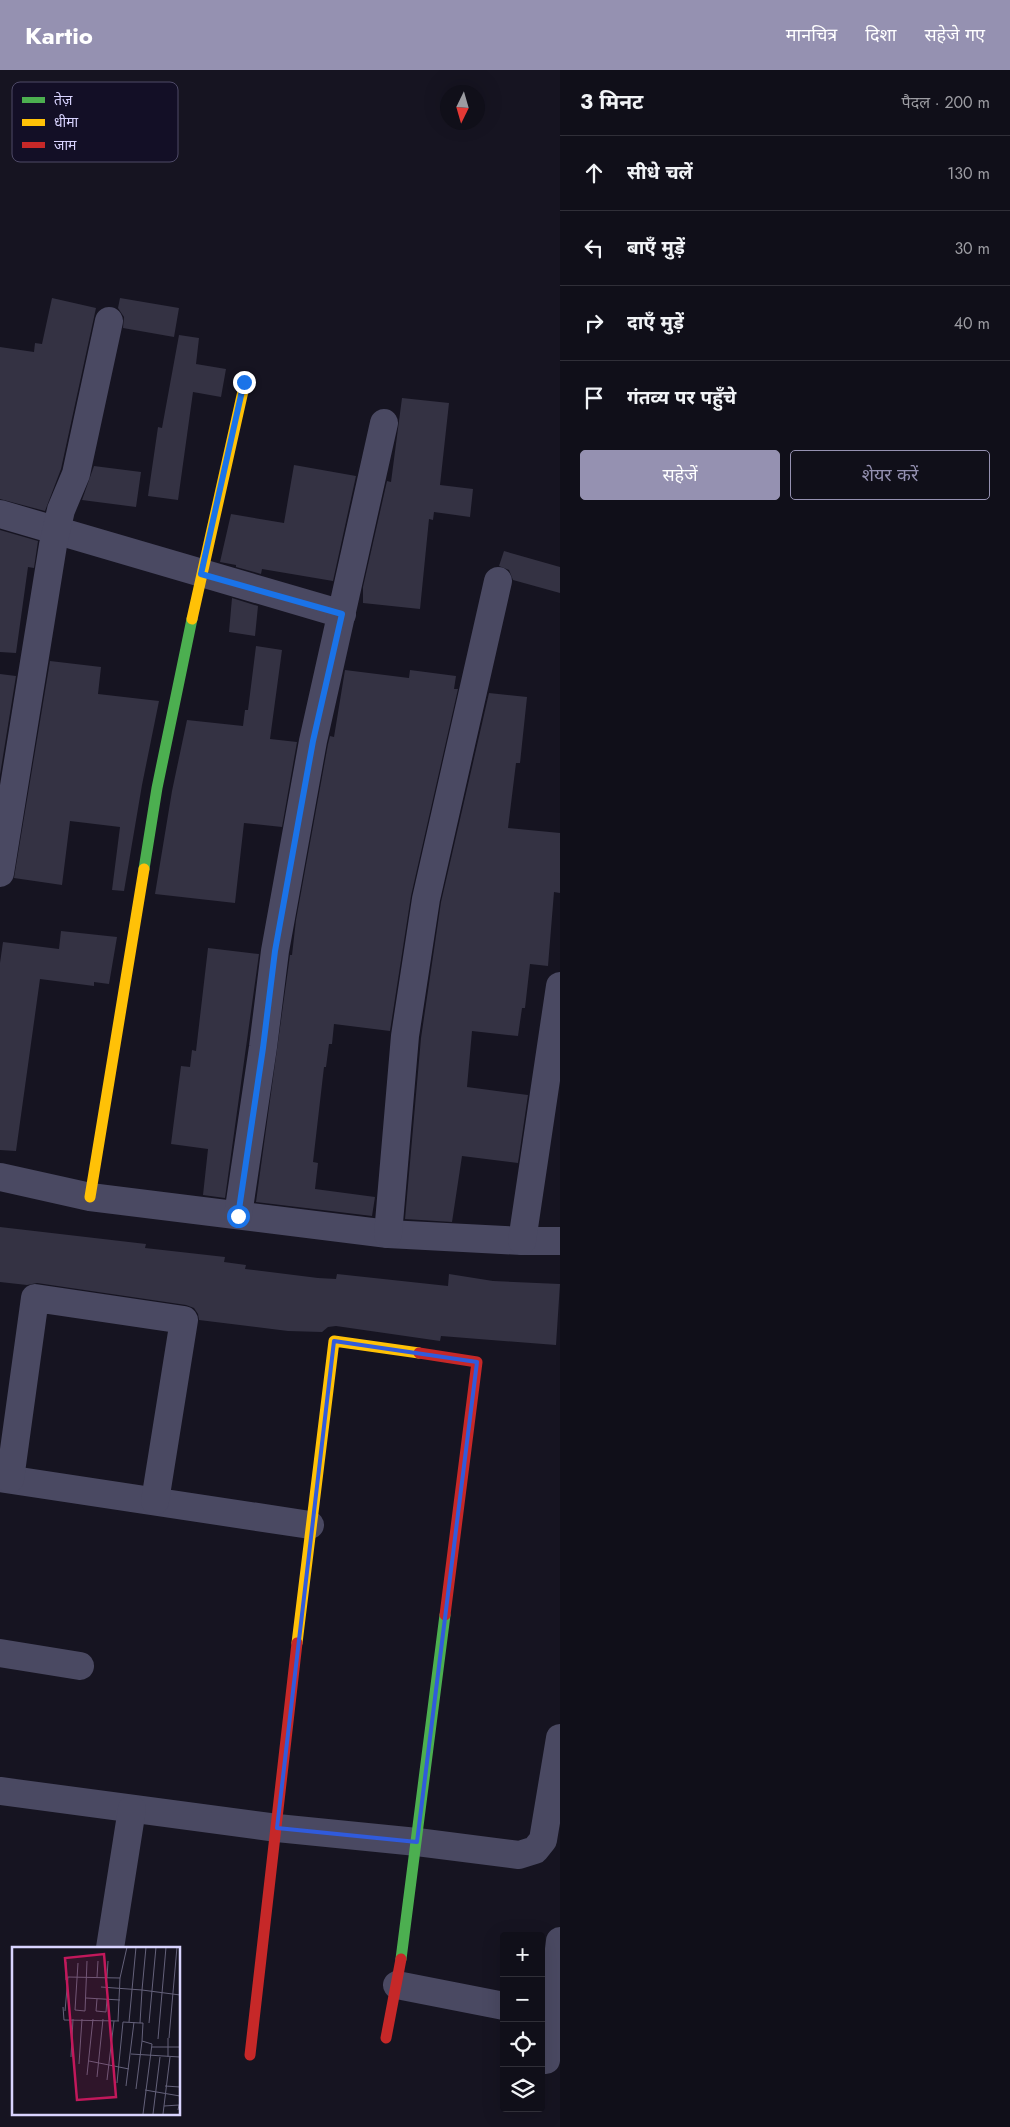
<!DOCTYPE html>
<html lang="hi">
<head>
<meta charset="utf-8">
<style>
	body { margin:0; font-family:Jost,"Noto Sans Devanagari",sans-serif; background:#1e1d26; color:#f1f3f6 }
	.controls { position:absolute; right:15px; bottom:15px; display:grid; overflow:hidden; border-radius:5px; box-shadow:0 5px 20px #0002 }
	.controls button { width:45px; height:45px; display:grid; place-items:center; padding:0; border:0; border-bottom:1px solid #302f38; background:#100f19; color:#f1f3f6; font:25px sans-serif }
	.compass { position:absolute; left:440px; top:15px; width:45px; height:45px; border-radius:50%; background:#100f19; box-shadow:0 5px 20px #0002; rotate:185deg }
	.stop { position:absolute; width:15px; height:15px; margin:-11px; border:4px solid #1a73e8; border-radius:50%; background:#fff }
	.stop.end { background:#1a73e8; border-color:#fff; box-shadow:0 1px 5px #0008 }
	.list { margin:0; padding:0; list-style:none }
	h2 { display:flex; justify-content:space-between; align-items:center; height:65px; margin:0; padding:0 20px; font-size:21px }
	h2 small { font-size:16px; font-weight:400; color:#9c9ca2 }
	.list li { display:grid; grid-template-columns:32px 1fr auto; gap:15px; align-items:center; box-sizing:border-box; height:75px; padding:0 20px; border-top:1px solid #302f38 }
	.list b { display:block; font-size:19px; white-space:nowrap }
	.list em { font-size:16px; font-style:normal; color:#9c9ca2 }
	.actions { display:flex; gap:10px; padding:15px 20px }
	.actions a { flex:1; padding:11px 0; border:1px solid #9591b1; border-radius:5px; text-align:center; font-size:18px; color:#9591b1 }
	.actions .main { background:#9591b1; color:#fff }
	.icon { flex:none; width:28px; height:28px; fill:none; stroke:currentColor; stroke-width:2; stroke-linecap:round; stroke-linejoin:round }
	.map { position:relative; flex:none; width:560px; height:2057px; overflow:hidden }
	header { display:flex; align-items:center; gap:30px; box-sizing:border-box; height:70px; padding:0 25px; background:#9591b1; color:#fff }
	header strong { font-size:24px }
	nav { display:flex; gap:28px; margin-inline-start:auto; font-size:18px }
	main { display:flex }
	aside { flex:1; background:#100f19 }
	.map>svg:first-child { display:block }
</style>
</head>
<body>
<header>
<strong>Kartio</strong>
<nav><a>मानचित्र</a><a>दिशा</a><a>सहेजे गए</a></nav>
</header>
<main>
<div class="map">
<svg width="560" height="2057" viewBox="0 0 560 2057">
	<rect width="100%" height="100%" fill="#161421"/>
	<g fill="#343243">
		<path d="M52 228 96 238 61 399 45 441 0 429V277L34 282 35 273 42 274Z"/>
		<path d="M120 228 179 238 174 267 123 258 124 247 118 238Z"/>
		<path d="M179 265 199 268 196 294 226 299 221 327 193 322 178 430 148 426 158 357 162 358Z"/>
		<path d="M402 328 449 333 440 415 473 419 470 447 434 442 433 450 429 449 420 539 363 533V517L387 411 391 412Z"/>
		<path d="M294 395 356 406 333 511 262 499 261 504 236 497V495L220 492 231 444 284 453Z"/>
		<path d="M94 396 141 402 136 437 82 430Z"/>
		<path d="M0 460 38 471 34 498 28 497 16 583 0 582Z"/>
		<path d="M504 481 560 497V523L513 510 509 500 499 496Z"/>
		<path d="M232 528 258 536 255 566 229 562Z"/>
		<path d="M256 576 282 580 270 669 297 672 282 757 244 753 235 833 155 824 172 721 187 650 243 656 245 640H248Z"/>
		<path d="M50 591 101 597 98 624 159 631 142 715 124 821 112 820 120 757 70 751 62 815 14 808Z"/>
		<path d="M345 600 409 608 410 600 456 606 454 619H458L411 826 390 961 334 954 332 974H329L326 997H324L313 1092 318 1093 315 1119 375 1127 372 1146 256 1132 290 885H292L296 850 328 674 330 666 334 667Z"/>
		<path d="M0 604 16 606 0 705Z"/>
		<path d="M489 623 527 627 520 693H516L508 758 560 763V823L554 822 548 896 530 894 525 938H522L518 966 472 961 467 1017 528 1025 518 1093 462 1086 452 1152 405 1149 421 968 441 832Z"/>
		<path d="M61 861 117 867 109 914 94 912V916L40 909 16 1081 0 1080V893L3 872 59 879Z"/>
		<path d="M208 878 259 884 225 1128 203 1125 208 1079 171 1074 181 996 190 997 192 980 196 981Z"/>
		<path d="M0 1157 146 1174 145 1178 225 1187 224 1192 246 1195 245 1199 318 1208 336 1209 337 1204 448 1216 449 1204 493 1211 560 1214 556 1275 441 1266 440 1271 336 1256 328 1257 322 1262 288 1261 199 1250 198 1244 194 1238 186 1235 37 1213 27 1215 0 1212Z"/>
	</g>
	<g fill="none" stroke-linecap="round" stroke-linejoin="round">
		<g stroke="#4a4962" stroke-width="28">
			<path d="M0 444 342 544"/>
			<path d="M0 803 53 475 61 440 76 404 109 251"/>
			<path d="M0 1107 90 1127 388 1164 522 1171H560"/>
			<path d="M238 1145 263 977 275 881 313 671 384 353"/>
			<path d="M388 1164 405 966 426 829 498 511"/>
			<path d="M522 1171 560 916"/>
			<path d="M0 1408 310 1455"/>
			<path d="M10 1409 35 1228 184 1250 155 1431"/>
			<path d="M0 1583 80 1596"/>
			<path d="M0 1721 277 1758 417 1772 519 1785 535 1780 543 1770 560 1668"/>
			<path d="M110 1878 132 1739"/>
			<path d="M397 1915 504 1936"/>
			<path d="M546 1990 560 1871"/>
		</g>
		<g stroke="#4caf50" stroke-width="11">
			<path d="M144 799 157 718 192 549"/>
			<path d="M401 1889 445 1545"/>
		</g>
		<g stroke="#ffc107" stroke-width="11">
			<path d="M192 549 245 312"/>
			<path d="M90 1127 144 799"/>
			<path d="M297 1573 334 1271 419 1283"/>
		</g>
		<g stroke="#c62828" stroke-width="11">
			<path d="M419 1283 477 1292 445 1545"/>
			<path d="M386 1968 401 1889"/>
			<path d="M250 1985 297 1573"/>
		</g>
	</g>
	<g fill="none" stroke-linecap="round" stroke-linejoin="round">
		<path stroke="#1a73e8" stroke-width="6" d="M238 1146 263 978 275 881 313 671 342 544 201 504 244 312"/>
	</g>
	<path fill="none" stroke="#305bdc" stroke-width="4" stroke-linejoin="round" d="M334 1271 477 1292 417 1772 277 1758Z"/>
	<g transform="translate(12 1877)">
		<rect width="168" height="168" fill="#161421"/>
		<path fill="none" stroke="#64617a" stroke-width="1" d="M66 16 63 63 73 64 75 14M85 30 86 14M95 31 96 14M108 31 115 0M54 33V15M89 40 130 43 134 0M74 51 108 53M85 52 84 64 94 65 95 52M51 60 52 73 107 74M53 64 56 30 108 31 106 74M117 75 124 0M128 76H131L130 94 140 97 131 167M137 76 144 0M156 91V110M157 91 165 0M146 92 154 0M140 100H168M119 107 168 110M59 110 61 72M77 114 117 122M67 117 70 72M75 128 81 72M85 130 91 72M95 133 102 74M105 136 111 75 128 76 130 43 168 48M114 139 122 75M153 139 168 140M124 142 130 94M133 143 168 149M152 159 167 158 166 163M141 167 148 110M151 167 158 110"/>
		<path fill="#c2185b" fill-opacity="0.15" stroke="#c2185b" stroke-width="2.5" d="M92 7 104 150 65 153 53 11Z"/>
		<rect width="168" height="168" fill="none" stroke="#d9d4ff" stroke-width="2.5"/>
	</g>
	<rect x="12" y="12" width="166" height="80" rx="8" fill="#130f26" stroke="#4e4a67" stroke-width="1"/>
	<rect x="22" y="27" width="23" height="6" fill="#4caf50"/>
	<rect x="22" y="49" width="23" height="7" fill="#ffc107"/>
	<rect x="22" y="72" width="23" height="6" fill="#c62828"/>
	<g font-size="14" fill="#d9d4ff">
		<text x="54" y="35">तेज़</text>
		<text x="54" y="57">धीमा</text>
		<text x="54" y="80">जाम</text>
	</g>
</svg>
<div class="controls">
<button>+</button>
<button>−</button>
<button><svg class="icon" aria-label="locate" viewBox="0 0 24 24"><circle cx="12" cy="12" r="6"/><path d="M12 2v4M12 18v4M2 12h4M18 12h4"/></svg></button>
<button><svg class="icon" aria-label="layers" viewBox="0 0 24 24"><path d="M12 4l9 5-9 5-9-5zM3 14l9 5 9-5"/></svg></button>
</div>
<svg class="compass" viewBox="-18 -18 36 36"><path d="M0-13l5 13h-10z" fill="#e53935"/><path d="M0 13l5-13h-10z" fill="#9c9ca2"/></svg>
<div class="stop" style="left:238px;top:1146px"></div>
<div class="stop end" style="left:244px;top:312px"></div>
</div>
<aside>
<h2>3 मिनट<small>पैदल · 200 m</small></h2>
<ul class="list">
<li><svg class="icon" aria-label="ahead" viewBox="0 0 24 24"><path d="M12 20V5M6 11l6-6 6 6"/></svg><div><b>सीधे चलें</b></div><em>130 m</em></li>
<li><svg class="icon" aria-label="left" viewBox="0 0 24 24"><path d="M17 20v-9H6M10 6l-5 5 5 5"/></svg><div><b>बाएँ मुड़ें</b></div><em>30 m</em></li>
<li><svg class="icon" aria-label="right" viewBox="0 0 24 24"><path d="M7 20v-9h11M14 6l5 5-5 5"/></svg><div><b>दाएँ मुड़ें</b></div><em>40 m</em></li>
<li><svg class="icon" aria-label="arrive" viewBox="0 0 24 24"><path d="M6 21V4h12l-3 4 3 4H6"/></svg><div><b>गंतव्य पर पहुँचे</b></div></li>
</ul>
<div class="actions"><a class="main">सहेजें</a><a>शेयर करें</a></div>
</aside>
</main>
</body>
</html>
